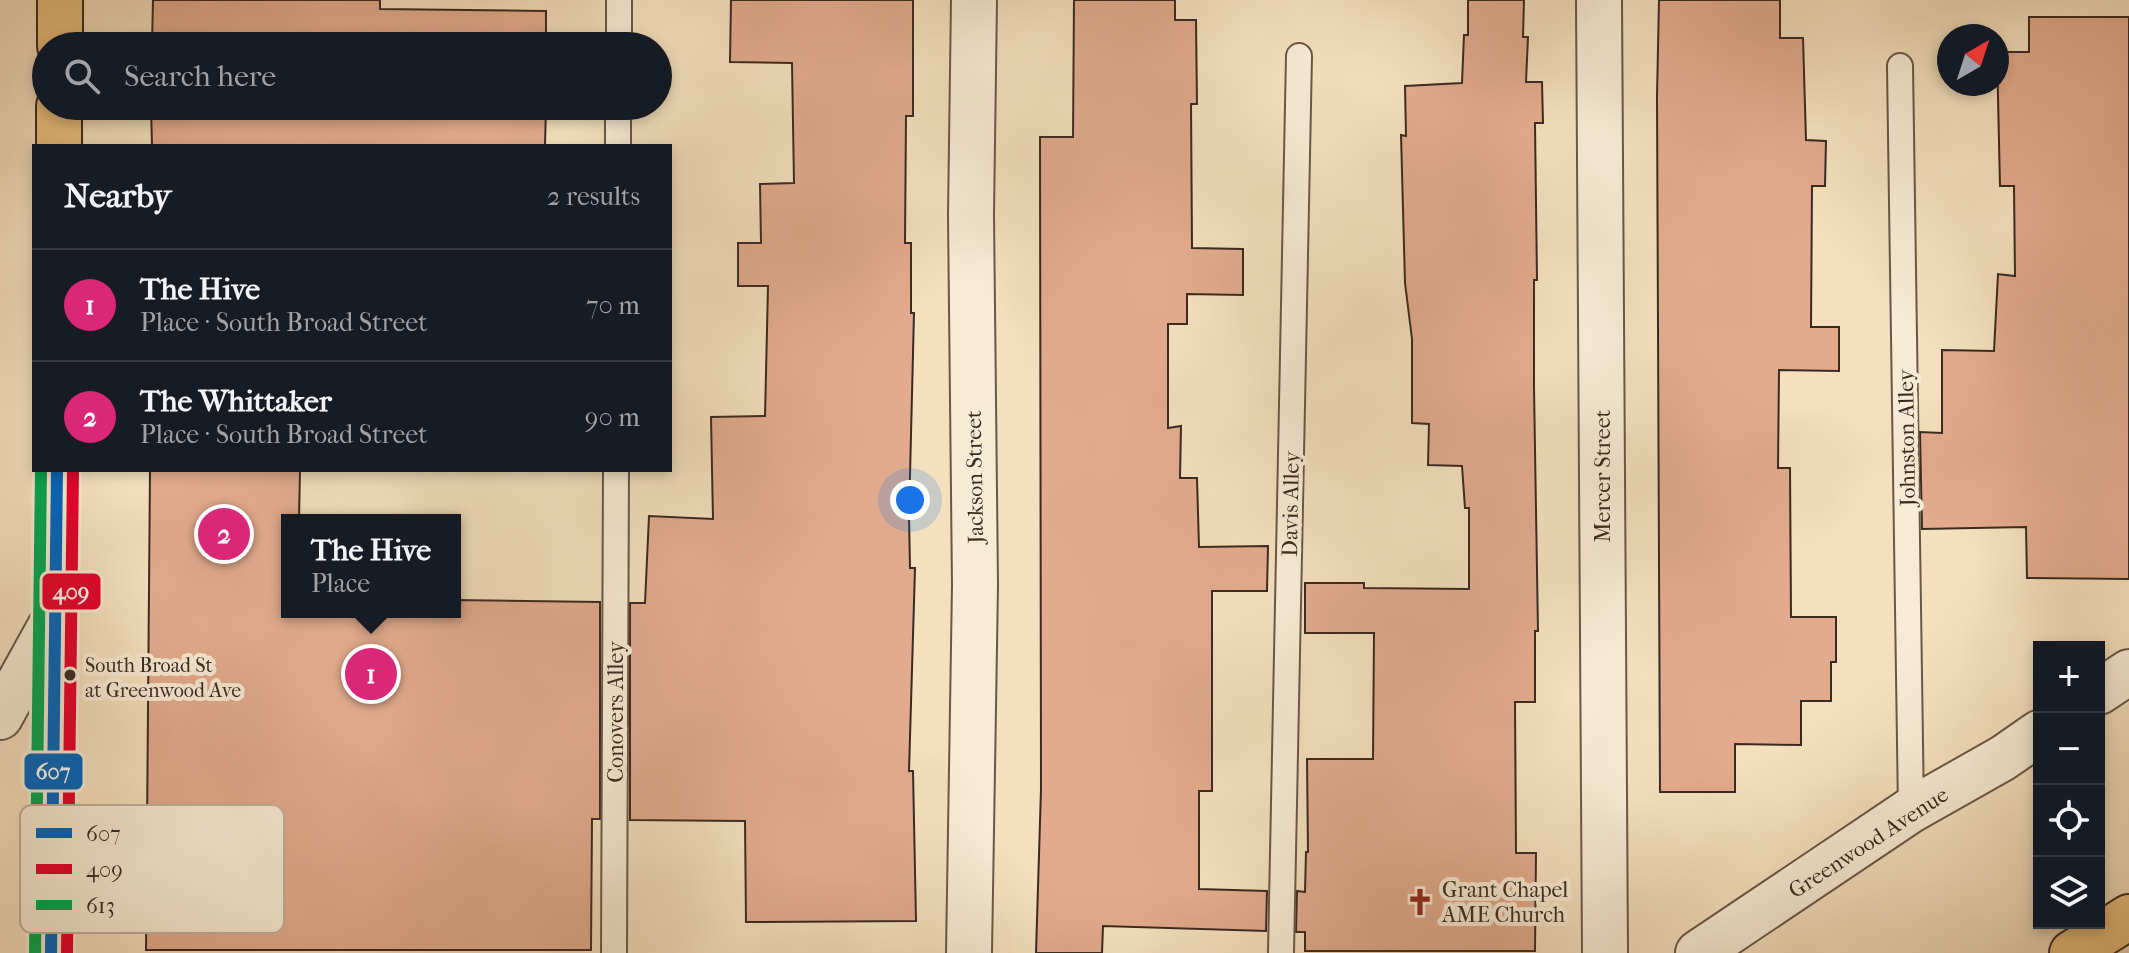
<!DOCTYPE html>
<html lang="en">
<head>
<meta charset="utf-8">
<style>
	body { margin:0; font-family:"IM FELL French Canon",serif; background:#242831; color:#f1f3f6 }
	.controls { position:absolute; right:24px; bottom:24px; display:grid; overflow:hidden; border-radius:0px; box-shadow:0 4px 12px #0003 }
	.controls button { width:72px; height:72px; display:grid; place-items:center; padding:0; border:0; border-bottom:2px solid #363941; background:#171b24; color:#f1f3f6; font:40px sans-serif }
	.compass { position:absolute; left:1937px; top:24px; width:72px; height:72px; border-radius:50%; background:#171b24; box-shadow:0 4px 12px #0003; rotate:39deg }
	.you { position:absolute; left:910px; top:500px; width:28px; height:28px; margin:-20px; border:6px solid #fff; border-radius:50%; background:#1a73e8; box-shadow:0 0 0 12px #1a73e833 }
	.badge { display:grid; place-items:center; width:52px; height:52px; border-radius:50%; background:#db2777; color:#fff; font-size:26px; font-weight:700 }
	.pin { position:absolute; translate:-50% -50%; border:4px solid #fff; box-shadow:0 2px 8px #0006 }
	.popup { position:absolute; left:281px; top:514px; width:180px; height:104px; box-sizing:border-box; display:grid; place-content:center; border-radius:0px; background:#171b24; filter:drop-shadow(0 2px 6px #0005); font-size:26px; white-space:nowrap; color:#9ea1a6 }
	.popup b { font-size:30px; color:#f1f3f6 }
	.popup::after { content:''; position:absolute; left:50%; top:100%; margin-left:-16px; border:16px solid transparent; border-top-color:#171b24 }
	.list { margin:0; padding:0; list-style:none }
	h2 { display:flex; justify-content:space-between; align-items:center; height:104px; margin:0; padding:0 32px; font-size:34px }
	h2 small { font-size:26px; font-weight:400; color:#9ea1a6 }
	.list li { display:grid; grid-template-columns:52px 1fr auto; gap:24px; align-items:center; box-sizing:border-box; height:112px; padding:0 32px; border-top:2px solid #363941 }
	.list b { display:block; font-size:30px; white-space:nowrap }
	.list p { margin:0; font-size:26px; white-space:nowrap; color:#9ea1a6 }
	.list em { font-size:26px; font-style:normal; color:#9ea1a6 }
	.icon { flex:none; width:44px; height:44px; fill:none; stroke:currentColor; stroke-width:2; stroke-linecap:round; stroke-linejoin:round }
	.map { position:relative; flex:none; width:2129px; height:953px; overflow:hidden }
	.search { position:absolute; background:#171b24; box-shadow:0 4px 12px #0003; left:32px; top:32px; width:640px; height:88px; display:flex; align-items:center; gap:20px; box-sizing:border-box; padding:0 28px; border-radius:44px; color:#9ea1a6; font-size:30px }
	.panel { position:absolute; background:#171b24; box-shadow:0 4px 12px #0003; left:32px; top:144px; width:640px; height:328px; border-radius:0px }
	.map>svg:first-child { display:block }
</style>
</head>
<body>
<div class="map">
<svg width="2129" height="953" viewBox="0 0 2129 953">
	<rect width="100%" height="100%" fill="#f4e0be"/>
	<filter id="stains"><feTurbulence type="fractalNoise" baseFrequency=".0025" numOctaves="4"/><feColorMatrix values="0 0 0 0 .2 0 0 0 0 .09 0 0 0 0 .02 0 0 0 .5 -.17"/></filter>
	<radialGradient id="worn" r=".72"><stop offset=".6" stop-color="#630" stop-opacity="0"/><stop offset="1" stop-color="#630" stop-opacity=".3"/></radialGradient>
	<g fill="#e2ab8d" stroke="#3a2a22" stroke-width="2">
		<path d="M153 0H380V9L546 11V46H152Z"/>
		<path d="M731 0H913V116H906L905 243H911V313H914L909 516 910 568H915L909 771H913L916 921 746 922 745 821 630 820V603H645L649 516 713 519 711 417 765 416 768 286H738V243H761L760 184 794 183 792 63 730 62Z"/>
		<path d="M1074 0H1175V20H1196L1197 104H1191L1192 248 1243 249V295L1187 294V324H1168V428L1181 426 1180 478H1197L1199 547 1268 546 1267 591H1212V791H1199V889L1267 891 1266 931 1103 926 1102 953H1036L1041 789 1040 137H1073Z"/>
		<path d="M1468 0H1524L1523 37H1528L1526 82H1542L1543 123H1535L1537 280H1534V388L1538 631H1535V702H1515L1516 853H1536L1535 951H1305V932H1296L1297 891 1305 892 1306 852H1308L1307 759H1373L1374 633H1305V583H1364V588L1469 589V508H1465L1462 466 1428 465 1429 424 1412 423V339L1405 283 1401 135 1406 136 1405 86 1462 83 1464 35H1468Z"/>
		<path d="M1659 0H1780V38H1803L1806 140 1826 141 1825 186H1812L1811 327H1839V371L1779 370 1778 468H1790L1791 617H1836V662H1831V701H1801V745L1735 744V792H1660L1657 96Z"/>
		<path d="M2029 17H2129V579L2027 578 2026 527 1922 529 1920 432 1942 433V350L1994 351 1998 274 2015 276 2014 186H2000L1997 52H2029Z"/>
		<path d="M151 106H546L545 146H152Z"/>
		<path d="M150 470H300L299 520H287V612H455V600L600 602V819H592L591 950H146Z"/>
	</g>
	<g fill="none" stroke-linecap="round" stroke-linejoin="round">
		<g stroke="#685849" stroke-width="28">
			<g id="service">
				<path d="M619 46V0"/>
				<path d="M1900 66 1911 810"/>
				<path d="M618 146V106"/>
				<path d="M614 953 616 470"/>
				<path d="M1281 953 1299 56"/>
			</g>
		</g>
		<g stroke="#685849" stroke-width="48">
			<g id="minor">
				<path d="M1599 0 1605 953"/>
				<path d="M2099 692 2129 672"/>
				<path d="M969 953 975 585 971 215 974 0"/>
				<path d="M1698 953 1911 810 2003 758 2039 733"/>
			</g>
		</g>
		<g stroke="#685849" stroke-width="48">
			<path id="tertiary" d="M0 717 56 616"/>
		</g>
		<g stroke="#3a2a22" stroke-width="48">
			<g id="primary">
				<path d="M60 46V0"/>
				<path d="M59 146V106"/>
				<path d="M51 953 57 470"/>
			</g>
		</g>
		<g stroke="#3a2a22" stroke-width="48">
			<path id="motorway" d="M2072 953 2129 917"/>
		</g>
		<use href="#service" stroke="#f8ebd5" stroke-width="24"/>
		<use href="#minor" stroke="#f8ebd5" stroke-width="44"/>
		<use href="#tertiary" stroke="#f8ebd5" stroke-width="44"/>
		<use href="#primary" stroke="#eac07f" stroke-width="44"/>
		<use href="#motorway" stroke="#eac07f" stroke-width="44"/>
		<g stroke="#f8ebd5" stroke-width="18">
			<path id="bus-1" d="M51 953 57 470"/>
		</g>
		<g stroke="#f8ebd5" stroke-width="18">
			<path id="bus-2" d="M67 953 73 470"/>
		</g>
		<g stroke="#f8ebd5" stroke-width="18">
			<path id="bus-3" d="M35 953 41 470"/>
		</g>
		<use href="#bus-1" stroke="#0065bd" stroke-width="12"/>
		<use href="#bus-2" stroke="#e4002b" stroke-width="12"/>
		<use href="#bus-3" stroke="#00a651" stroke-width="12"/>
	</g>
	<defs>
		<g id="church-bare" transform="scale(2.16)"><path d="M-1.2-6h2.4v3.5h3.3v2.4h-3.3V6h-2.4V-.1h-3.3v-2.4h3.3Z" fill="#8f2418" stroke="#f8ebd5" stroke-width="2.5" paint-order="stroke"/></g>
	</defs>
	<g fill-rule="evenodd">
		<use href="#church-bare" x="1420" y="902"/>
	</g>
	<circle fill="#3a2a22" stroke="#f8ebd5" stroke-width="3" cx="70" cy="675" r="7"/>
	<g text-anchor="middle" stroke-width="8" stroke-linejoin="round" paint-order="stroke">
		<g font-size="20" fill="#3a2a22" stroke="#f8ebd5" text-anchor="start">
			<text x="85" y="672">South Broad St<tspan x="85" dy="25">at Greenwood Ave</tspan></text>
		</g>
		<g font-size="22" fill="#3a2a22" stroke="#f8ebd5">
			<text transform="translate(1906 438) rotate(-91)" y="8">Johnston Alley</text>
			<text transform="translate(1602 476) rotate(-90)" y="8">Mercer Street</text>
			<text transform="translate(974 477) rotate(-91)" y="8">Jackson Street</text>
			<text transform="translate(1290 504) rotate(-89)" y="8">Davis Alley</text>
			<text transform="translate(615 712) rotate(-90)" y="8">Conovers Alley</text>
			<text transform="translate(1868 842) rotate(-33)" y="8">Greenwood Avenue</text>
		</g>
		<g font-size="22" fill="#3a2a22" stroke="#f8ebd5" text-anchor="start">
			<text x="1442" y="897">Grant Chapel<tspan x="1442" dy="25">AME Church</tspan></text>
		</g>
	</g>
	<rect x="20" y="805" width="264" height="128" rx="12" fill="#f8ebd5" stroke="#bfb19f" stroke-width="2"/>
	<rect x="36" y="828" width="36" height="10" fill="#0065bd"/>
	<rect x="36" y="864" width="36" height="10" fill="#e4002b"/>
	<rect x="36" y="900" width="36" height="10" fill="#00a651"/>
	<g font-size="22" fill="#3a2a22">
		<text x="86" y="841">607</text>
		<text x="86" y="877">409</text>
		<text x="86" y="913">613</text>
	</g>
	<g stroke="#f8ebd5" stroke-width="3">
		<rect x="41" y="572" width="61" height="39" rx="8" fill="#e4002b"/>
		<rect x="23" y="752" width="61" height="39" rx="8" fill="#0065bd"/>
	</g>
	<g font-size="22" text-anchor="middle" font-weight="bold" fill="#fff">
		<text x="71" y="599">409</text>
		<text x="53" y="779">607</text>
	</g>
	<rect width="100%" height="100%" filter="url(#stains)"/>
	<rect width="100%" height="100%" fill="url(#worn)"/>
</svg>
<div class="controls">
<button>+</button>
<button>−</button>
<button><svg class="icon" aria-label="locate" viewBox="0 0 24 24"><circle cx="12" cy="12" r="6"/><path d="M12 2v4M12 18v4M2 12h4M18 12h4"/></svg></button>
<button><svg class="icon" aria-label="layers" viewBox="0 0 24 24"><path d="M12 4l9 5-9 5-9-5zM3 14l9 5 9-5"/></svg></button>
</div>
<svg class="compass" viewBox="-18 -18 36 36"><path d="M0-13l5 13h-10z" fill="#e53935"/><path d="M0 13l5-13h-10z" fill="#9ea1a6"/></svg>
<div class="you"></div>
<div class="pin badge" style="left:371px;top:674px">1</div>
<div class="popup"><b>The Hive</b>Place</div>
<div class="pin badge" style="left:224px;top:534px">2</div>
<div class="search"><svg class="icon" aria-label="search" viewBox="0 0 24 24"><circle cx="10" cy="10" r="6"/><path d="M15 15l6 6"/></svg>Search here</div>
<section class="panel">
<h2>Nearby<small>2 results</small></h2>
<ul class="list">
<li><span class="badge">1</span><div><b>The Hive</b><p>Place · South Broad Street</p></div><em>70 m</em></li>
<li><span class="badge">2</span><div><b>The Whittaker</b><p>Place · South Broad Street</p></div><em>90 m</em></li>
</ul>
</section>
</div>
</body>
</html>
